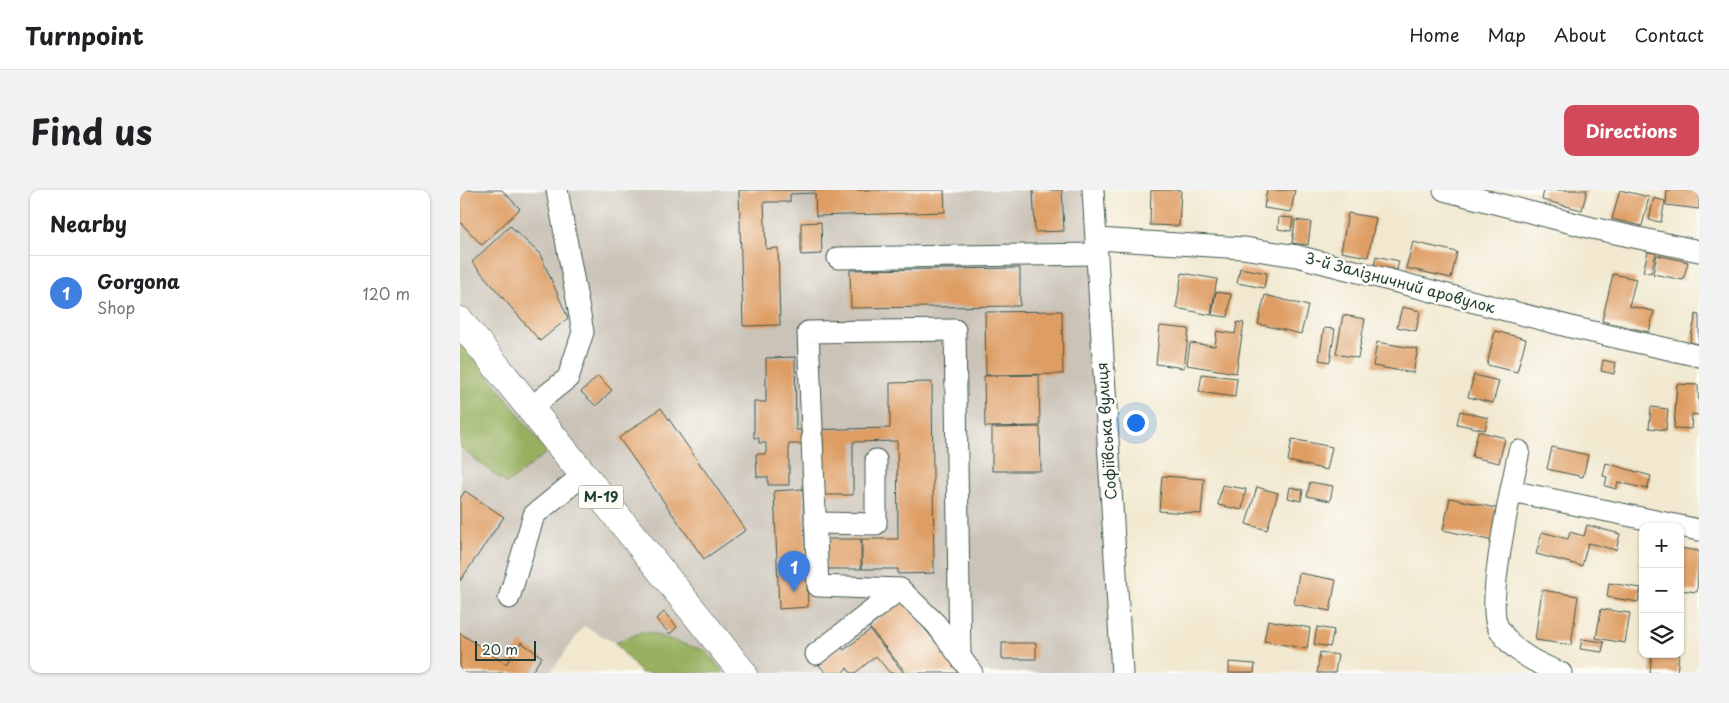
<!DOCTYPE html>
<html lang="en">
<head>
<meta charset="utf-8">
<style>
	body { margin:0; font-family:"Playpen Sans",sans-serif; background:#f2f2f2; color:#202124 }
	.controls { position:absolute; right:15px; bottom:15px; display:grid; overflow:hidden; border-radius:10px; box-shadow:0 1px 4px #0004 }
	.controls button { width:45px; height:45px; display:grid; place-items:center; padding:0; border:0; border-bottom:1px solid #e0e0e0; background:#fff; color:#202124; font:25px sans-serif }
	.scale { position:absolute; left:15px; bottom:12px; width:61px; box-sizing:border-box; padding-left:5px; border:2px solid #1f3d34; border-top:0; font-size:14px; line-height:18px; white-space:nowrap; color:#1f3d34; -webkit-text-stroke:4px #fdfcf7; paint-order:stroke }
	.you { position:absolute; left:675px; top:232px; width:18px; height:18px; margin:-12px; border:4px solid #fff; border-radius:50%; background:#1a73e8; box-shadow:0 0 0 8px #1a73e833 }
	.badge { display:grid; place-items:center; width:32px; height:32px; border-radius:50%; background:#d1495b; color:#fff; font-size:16px; font-weight:700 }
	.pin { position:absolute; translate:-50% -41px; filter:drop-shadow(0 1px 2px #0008) }
	.pin::after { content:''; position:absolute; top:26px; width:18px; height:15px; background:inherit; clip-path:polygon(0 0,100% 0,50% 100%) }
	.list { margin:0; padding:0; list-style:none }
	h2 { display:flex; justify-content:space-between; align-items:center; height:65px; margin:0; padding:0 20px; font-size:21px }
	h2 small { font-size:16px; font-weight:400; color:#757577 }
	.list li { display:grid; grid-template-columns:32px 1fr auto; gap:15px; align-items:center; box-sizing:border-box; height:75px; padding:0 20px; border-top:1px solid #e0e0e0 }
	.list b { display:block; font-size:19px; white-space:nowrap }
	.list p { margin:0; font-size:16px; white-space:nowrap; color:#757577 }
	.list em { font-size:16px; font-style:normal; color:#757577 }
	.icon { flex:none; width:28px; height:28px; fill:none; stroke:currentColor; stroke-width:2; stroke-linecap:round; stroke-linejoin:round }
	.map { position:relative; flex:none; width:1239px; height:483px; overflow:hidden; border-radius:10px }
	header { display:flex; align-items:center; gap:30px; box-sizing:border-box; height:70px; padding:0 25px; background:#fff; border-bottom:1px solid #e0e0e0 }
	header strong { font-size:24px }
	nav { display:flex; gap:28px; margin-inline-start:auto; font-size:18px }
	.intro { display:flex; align-items:center; justify-content:space-between; box-sizing:border-box; height:120px; padding:0 30px }
	h1 { margin:0; font-size:35px }
	.button { padding:12px 22px; border-radius:10px; background:#d1495b; color:#fff; font-size:18px; font-weight:700 }
	main { display:flex; gap:30px; padding:0 30px }
	aside { flex:1; background:#fff; border-radius:10px; box-shadow:0 1px 4px #0004 }
	.map>svg:first-child { display:block }
</style>
</head>
<body>
<header>
<strong>Turnpoint</strong>
<nav><a>Home</a><a>Map</a><a>About</a><a>Contact</a></nav>
</header>
<div class="intro"><h1>Find us</h1><a class="button">Directions</a></div>
<main>
<aside>
<h2>Nearby<small></small></h2>
<ul class="list">
<li><span class="badge" style="background:#3f7fe0">1</span><div><b>Gorgona</b><p>Shop</p></div><em>120 m</em></li>
</ul>
</aside>
<div class="map">
<svg width="1239" height="483" viewBox="0 0 1239 483">
	<rect width="100%" height="100%" fill="#fdfcf7"/>
	<filter id="ink" filterUnits="userSpaceOnUse"><feTurbulence type="fractalNoise" baseFrequency=".02" numOctaves="2"/><feDisplacementMap in="SourceGraphic" scale="10" xChannelSelector="R" yChannelSelector="G"/><feConvolveMatrix kernelMatrix="1 2 1 2 8 2 1 2 1" color-interpolation-filters="sRGB"/></filter>
	<filter id="wash" filterUnits="userSpaceOnUse"><feTurbulence type="fractalNoise" baseFrequency=".0096" numOctaves="4" result="noise"/><feDisplacementMap in="SourceGraphic" scale="20" xChannelSelector="R" yChannelSelector="G"/><feGaussianBlur stdDeviation="1.12" result="paint"/><feColorMatrix in="noise" values="0 0 0 0 0 0 0 0 0 0 0 0 0 0 0 0 0 1.4 0 .05"/><feComposite in="paint" operator="in"/></filter>
	<g filter="url(#wash)">
		<rect width="100%" height="100%" fill="#f1e8cf"/>
		<path fill="#cac3b8" d="M0 0H635L665 483H264L246 461 184 441 155 453 124 436 90 483H0V257L47 294 0 148Z"/>
		<g fill="#97b060" stroke="#5b764a">
			<path d="M0 148 87 262 47 294 0 257Z"/>
			<path d="M184 441 246 461 264 483H181L155 453Z"/>
		</g>
		<g id="blocks">
			<g fill="#de9d64">
				<path d="M0 0H42L60 19 22 55 0 32Z"/>
				<path d="M279 0H484L485 22 356 26 355 3 330 4V12H304L306 59 318 58 320 135 283 136Z"/>
				<path d="M573 0H602L604 41 575 42Z"/>
				<path d="M691 0H721L719 36 690 35Z"/>
				<path d="M807 0H835L831 22 804 18Z"/>
				<path d="M1084 0H1127L1122 20 1082 10Z"/>
				<path d="M1160 0 1189 7 1182 36 1152 29Z"/>
				<path d="M1207 0H1239V19L1206 15Z"/>
				<path d="M1194 8 1205 11 1201 32 1189 30Z"/>
				<path d="M888 23 916 28 908 67 881 62Z"/>
				<path d="M819 27 833 28 831 41 818 39Z"/>
				<path d="M835 30 851 32 848 55 832 53Z"/>
				<path d="M361 32 362 64 341 65V33Z"/>
				<path d="M50 36 80 64 108 128 80 151 12 72Z"/>
				<path d="M953 52 997 62 991 88 946 78Z"/>
				<path d="M1188 62 1196 63 1191 83 1183 81Z"/>
				<path d="M1197 65 1228 72 1223 90 1193 84Z"/>
				<path d="M916 66 939 71 937 80 914 76Z"/>
				<path d="M560 78V116L391 118 390 80Z"/>
				<path d="M780 78 807 83 804 98 777 93Z"/>
				<path d="M722 83 757 89 751 125 716 118Z"/>
				<path d="M1153 84 1176 89 1169 116 1194 121 1189 142 1142 131Z"/>
				<path d="M756 102 771 104 768 127 752 125Z"/>
				<path d="M805 105 848 116 841 144 798 134Z"/>
				<path d="M942 117 960 121 956 141 937 137Z"/>
				<path d="M602 121 603 184 526 185 525 122Z"/>
				<path d="M1236 124 1239 125V154L1230 152Z"/>
				<path d="M883 125 905 129 898 168 876 164Z"/>
				<path d="M777 132 784 133 776 183 727 175 730 153 755 156 757 141 775 144Z"/>
				<path d="M700 136 729 139 724 178 696 174Z"/>
				<path d="M864 138 875 139 870 172 859 170Z"/>
				<path d="M1035 141 1066 149 1057 182 1027 175Z"/>
				<path d="M917 152 958 159 953 183 913 176Z"/>
				<path d="M335 167 336 240 430 238V193L472 192 474 383 438 384V379H402V349H438L437 251 393 252V305H363V248L347 249 348 254H329V295H308V287H297L296 264H306V253H299V248H294V212H306V168Z"/>
				<path d="M1143 170 1156 173 1154 184 1141 181Z"/>
				<path d="M742 184 777 188 775 207 739 202Z"/>
				<path d="M579 185 580 236 525 237 524 186Z"/>
				<path d="M1014 185 1039 191 1033 213 1008 207Z"/>
				<path d="M138 186 152 200 136 216 121 202Z"/>
				<path d="M1217 194 1238 195 1239 225 1232 224 1231 239 1214 238Z"/>
				<path d="M1191 217 1208 219 1206 240 1189 238Z"/>
				<path d="M201 218 286 340 244 369 159 248Z"/>
				<path d="M1000 221 1028 228 1025 240 997 234Z"/>
				<path d="M580 237 581 281H532V238Z"/>
				<path d="M1018 241 1045 248 1039 273 1012 267Z"/>
				<path d="M832 249 872 257 867 280 828 271Z"/>
				<path d="M1092 257 1128 265 1123 287 1087 279Z"/>
				<path d="M1146 273 1191 286 1187 299 1158 292 1156 299 1145 296 1147 287 1143 286Z"/>
				<path d="M702 286 744 289 741 324 699 321Z"/>
				<path d="M850 292 873 296 870 311 847 306Z"/>
				<path d="M762 295 786 299 782 320 758 315Z"/>
				<path d="M797 297 818 303 807 340 786 334Z"/>
				<path d="M830 297 843 300 841 311 828 308Z"/>
				<path d="M343 299 348 417 319 419 314 301Z"/>
				<path d="M5 301 44 327 0 391V309Z"/>
				<path d="M990 308 1040 319 1033 351 983 340Z"/>
				<path d="M1127 335 1160 344 1156 360 1128 353 1122 376 1076 364 1082 342 1108 349 1110 342 1124 346Z"/>
				<rect x="366" y="349" width="35" height="30"/>
				<path d="M1220 358 1239 361 1237 402 1220 400Z"/>
				<path d="M839 383 876 390 870 421 834 414Z"/>
				<path d="M1149 393 1181 398 1178 412 1147 407Z"/>
				<path d="M1082 400 1118 406 1111 455 1075 450Z"/>
				<path d="M442 411 501 483H446L409 437Z"/>
				<path d="M1141 419 1170 423 1165 453 1136 448Z"/>
				<path d="M204 422 217 437 210 444 196 429Z"/>
				<path d="M808 430 850 438 847 459 804 451Z"/>
				<path d="M857 437 874 440 870 457 854 454Z"/>
				<path d="M410 440 444 483H430L416 466 395 483H391L387 478 382 483H366L359 475 381 457 384 460Z"/>
				<path d="M0 443 46 474 61 452 82 467 71 483H0Z"/>
				<path d="M1122 449 1144 452 1142 462 1120 459Z"/>
				<rect x="542" y="453" width="34" height="16"/>
				<path d="M860 462 878 465 875 483H857Z"/>
				<path d="M1192 464H1219L1217 483H1190Z"/>
				<path d="M769 472 795 474 794 483H769Z"/>
			</g>
		</g>
	</g>
	<g filter="url(#ink)">
		<use href="#blocks" fill-opacity="0" stroke="#3e574b" stroke-width="1"/>
		<g fill="none" stroke-linecap="round" stroke-linejoin="round">
			<g stroke="#3e574b" stroke-width="23">
				<g id="minor">
					<path d="M633 0 662 483"/>
					<path d="M984 0 1132 38 1239 61"/>
					<path d="M637 49 783 58 837 66 1115 138 1239 166"/>
					<path d="M378 68 636 64"/>
					<path d="M70 218 108 188 123 142 97 0"/>
					<path d="M352 239 348 142 495 140 500 466"/>
					<path d="M352 249 358 396 440 399 476 434 512 483"/>
					<path d="M1059 261C1053 291 1025 414 1038 437 1052 462 1076 473 1101 483"/>
					<path d="M1051 301 1239 340"/>
					<path d="M355 333 416 334V270"/>
					<path d="M49 408 74 325 123 285"/>
					<path d="M356 464 440 399"/>
				</g>
			</g>
			<g stroke="#3e574b" stroke-width="29">
				<path id="highway" d="M0 131 283 483"/>
			</g>
			<use href="#minor" stroke="#fff" stroke-width="21"/>
			<use href="#highway" stroke="#fff" stroke-width="28"/>
		</g>
	</g>
	<g text-anchor="middle" stroke-width="5" stroke-linejoin="round" paint-order="stroke">
		<rect fill="#fdfcf7" stroke="#62766e" stroke-width="1" x="118.5" y="295.5" width="45" height="23" rx="4"/>
		<g font-size="14" font-weight="bold" fill="#1f3d34">
			<text x="141" y="312">М-19</text>
		</g>
		<g font-size="15" fill="#1f3d34" stroke="#fdfcf7">
			<text transform="translate(940 93) rotate(15)" y="5">3-й Залізничний аровулок</text>
			<text transform="translate(647 241) rotate(-94)" y="5">Софіївська вулиця</text>
		</g>
	</g>
</svg>
<div class="controls">
<button>+</button>
<button>−</button>
<button><svg class="icon" aria-label="layers" viewBox="0 0 24 24"><path d="M12 4l9 5-9 5-9-5zM3 14l9 5 9-5"/></svg></button>
</div>
<div class="scale">20 m</div>
<div class="you"></div>
<div class="pin badge" style="left:334px;top:402px;background:#3f7fe0">1</div>
</div>
</main>
</body>
</html>
